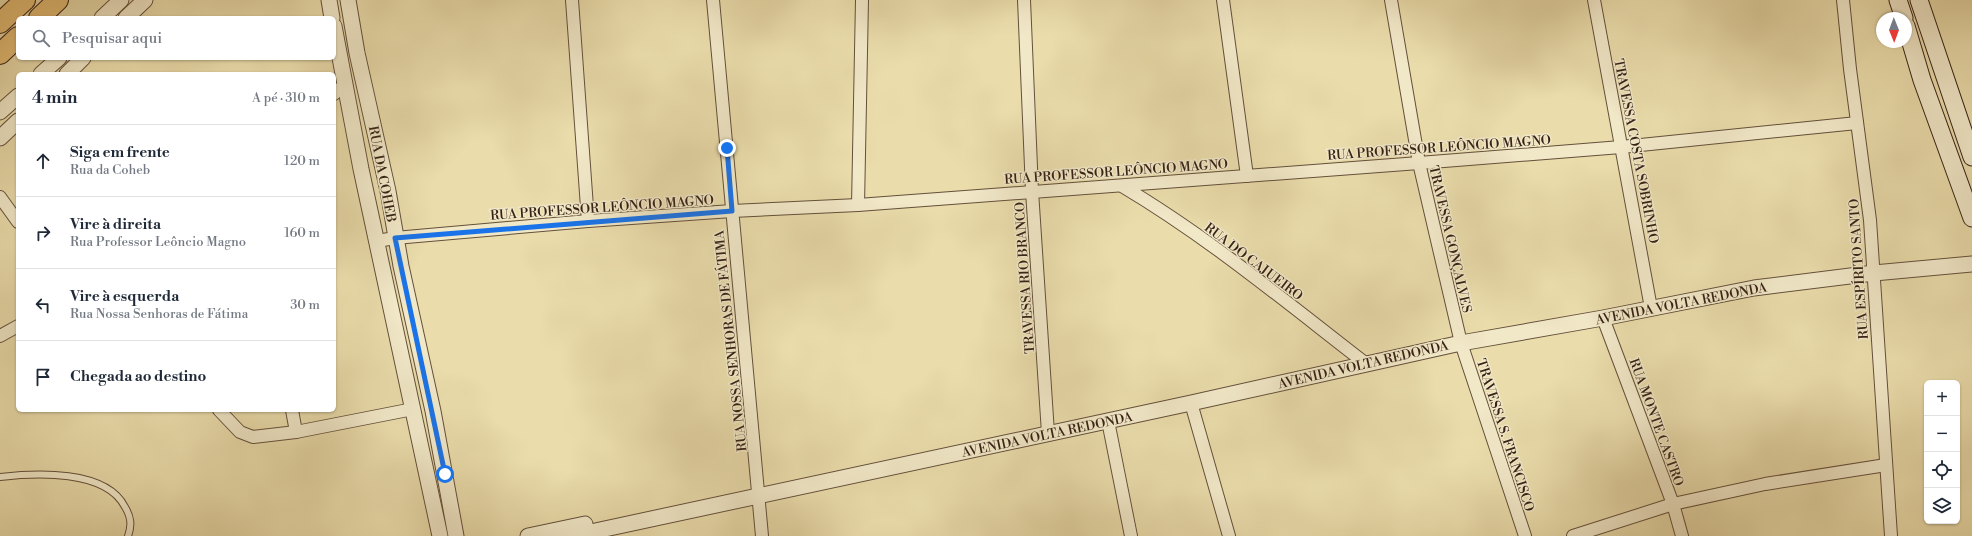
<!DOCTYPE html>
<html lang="pt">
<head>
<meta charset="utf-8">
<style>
	body { margin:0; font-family:"Libre Bodoni",serif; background:#f6f6f7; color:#1f2937 }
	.controls { position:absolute; right:12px; bottom:12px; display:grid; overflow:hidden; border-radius:6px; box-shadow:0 1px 3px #0004 }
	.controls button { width:36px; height:36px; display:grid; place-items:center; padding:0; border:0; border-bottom:1px solid #e0e1e3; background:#fff; color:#1f2937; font:20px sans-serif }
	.compass { position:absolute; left:1876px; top:12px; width:36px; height:36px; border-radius:50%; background:#fff; box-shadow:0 1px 3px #0004; rotate:179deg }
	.stop { position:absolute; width:12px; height:12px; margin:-9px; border:3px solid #1a73e8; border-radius:50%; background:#fff }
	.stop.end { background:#1a73e8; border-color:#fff; box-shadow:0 1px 4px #0008 }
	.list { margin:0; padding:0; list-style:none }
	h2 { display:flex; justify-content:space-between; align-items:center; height:52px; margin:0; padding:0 16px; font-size:17px }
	h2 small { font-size:13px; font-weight:400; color:#747a83 }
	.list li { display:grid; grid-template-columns:26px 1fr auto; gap:12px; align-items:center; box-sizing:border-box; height:72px; padding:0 16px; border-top:1px solid #e0e1e3 }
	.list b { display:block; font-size:15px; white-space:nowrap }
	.list p { margin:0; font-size:13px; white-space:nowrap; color:#747a83 }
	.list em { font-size:13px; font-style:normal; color:#747a83 }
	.icon { flex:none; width:22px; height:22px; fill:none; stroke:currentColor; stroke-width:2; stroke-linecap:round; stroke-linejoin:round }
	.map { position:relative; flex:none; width:1972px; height:536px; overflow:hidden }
	.search { position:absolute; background:#fff; box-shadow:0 1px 3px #0004; left:16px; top:16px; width:320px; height:44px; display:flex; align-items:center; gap:10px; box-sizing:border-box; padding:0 14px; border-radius:6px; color:#747a83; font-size:15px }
	.panel { position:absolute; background:#fff; box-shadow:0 1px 3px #0004; left:16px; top:72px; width:320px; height:340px; border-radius:6px }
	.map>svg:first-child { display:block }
</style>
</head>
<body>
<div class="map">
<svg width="1972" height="536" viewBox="0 0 1972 536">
	<rect width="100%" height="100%" fill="#eadcab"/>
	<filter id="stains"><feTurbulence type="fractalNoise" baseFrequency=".005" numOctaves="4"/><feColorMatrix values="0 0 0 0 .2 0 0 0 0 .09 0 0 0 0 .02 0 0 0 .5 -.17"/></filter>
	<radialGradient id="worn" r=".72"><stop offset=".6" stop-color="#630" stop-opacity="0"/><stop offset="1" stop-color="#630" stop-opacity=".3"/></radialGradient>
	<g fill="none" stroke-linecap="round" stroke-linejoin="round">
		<g stroke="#64503b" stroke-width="8">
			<path id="service" d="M0 477C35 473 106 469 125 507 131 517 132 525 128 536"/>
		</g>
		<g stroke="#64503b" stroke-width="14">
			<g id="minor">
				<path d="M572 0 588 221"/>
				<path d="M713 0 762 536"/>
				<path d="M1024 0 1032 191 1048 433"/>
				<path d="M1223 0 1247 176"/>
				<path d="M1391 0 1419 163 1461 343 1525 536"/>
				<path d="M1594 0 1651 308"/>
				<path d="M1843 0 1850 69 1870 220 1891 536"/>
				<path d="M334 94 345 84"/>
				<path d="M1122 186C1208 237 1286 302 1365 363"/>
				<path d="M0 197 18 222"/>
				<path d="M858 205 862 0"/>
				<path d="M377 241 395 238 588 221 732 211 858 205 1419 163 1621 147 1857 123"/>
				<path d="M1603 318 1673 504 1682 536"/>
				<path d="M0 336 18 326"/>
				<path d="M1191 403 1229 536"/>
				<path d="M219 410 240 432 253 437 296 432 413 409"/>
				<path d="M292 410 296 432"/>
				<path d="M1108 421 1131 536"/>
				<path d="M1573 536 1673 504 1765 484 1886 465"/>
			</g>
		</g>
		<g stroke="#64503b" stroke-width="17">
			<g id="tertiary">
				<path d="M329 0 332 18"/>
				<path d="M348 0 357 53 388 191 401 266 433 411 456 536"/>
				<path d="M102 18 121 0"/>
				<path d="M126 18 145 0"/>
				<path d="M334 26 361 169 440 536"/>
				<path d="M41 74 59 58"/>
				<path d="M67 74 83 58"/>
				<path d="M0 112 18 96"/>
				<path d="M0 138 18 121"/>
				<path d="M528 536 585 524"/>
				<path d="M572 536 1191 403 1461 343 1603 318 1754 288 1874 273 1972 264"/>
			</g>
		</g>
		<g stroke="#372216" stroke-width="19">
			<g id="secondary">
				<path d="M1898 0 1904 18"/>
				<path d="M1919 0 1972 157"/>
				<path d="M1906 26 1922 80 1972 218"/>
			</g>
		</g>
		<g stroke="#372216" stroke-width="22">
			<g id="trunk">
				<path d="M39 18 58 0"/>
				<path d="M0 23 25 0"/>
				<path d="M0 54 18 37"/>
			</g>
		</g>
		<use href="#service" stroke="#f1e8c8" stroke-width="6"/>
		<use href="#minor" stroke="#f1e8c8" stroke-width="12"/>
		<use href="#tertiary" stroke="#f1e8c8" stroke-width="15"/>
		<use href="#secondary" stroke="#f1e8c8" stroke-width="17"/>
		<use href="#trunk" stroke="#e5be76" stroke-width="20"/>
	</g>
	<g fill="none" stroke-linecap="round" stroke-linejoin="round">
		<path stroke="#1a73e8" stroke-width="5" d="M445 474 395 238 732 211 727 148"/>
	</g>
	<g text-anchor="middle" stroke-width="3" stroke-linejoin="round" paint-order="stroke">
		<g font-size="13" fill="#372216" stroke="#f1e8c8">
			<text transform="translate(1439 147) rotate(-4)" y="5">RUA PROFESSOR LEÔNCIO MAGNO</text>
			<text transform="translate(1637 151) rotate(79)" y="5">TRAVESSA COSTA SOBRINHO</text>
			<text transform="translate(1116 171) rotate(-4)" y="5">RUA PROFESSOR LEÔNCIO MAGNO</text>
			<text transform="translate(383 174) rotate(79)" y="5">RUA DA COHEB</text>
			<text transform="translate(602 207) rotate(-4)" y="5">RUA PROFESSOR LEÔNCIO MAGNO</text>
			<text transform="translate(1451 239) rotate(77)" y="5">TRAVESSA GONÇALVES</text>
			<text transform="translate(1254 261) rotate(37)" y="5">RUA DO CAJUEIRO</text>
			<text transform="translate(1858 269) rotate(-94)" y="5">RUA ESPÍRITO SANTO</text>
			<text transform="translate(1024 278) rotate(-94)" y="5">TRAVESSA RIO BRANCO</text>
			<text transform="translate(1681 303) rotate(-11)" y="5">AVENIDA VOLTA REDONDA</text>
			<text transform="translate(730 341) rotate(-96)" y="5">RUA NOSSA SENHORAS DE FÁTIMA</text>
			<text transform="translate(1363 364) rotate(-13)" y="5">AVENIDA VOLTA REDONDA</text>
			<text transform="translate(1657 422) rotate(70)" y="5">RUA MONTE CASTRO</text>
			<text transform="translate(1047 434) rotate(-12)" y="5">AVENIDA VOLTA REDONDA</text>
			<text transform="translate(1506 435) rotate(72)" y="5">TRAVESSA S. FRANCISCO</text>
		</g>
	</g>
	<rect width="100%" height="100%" filter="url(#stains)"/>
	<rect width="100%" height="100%" fill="url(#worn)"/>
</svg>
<div class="controls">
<button>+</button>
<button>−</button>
<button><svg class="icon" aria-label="locate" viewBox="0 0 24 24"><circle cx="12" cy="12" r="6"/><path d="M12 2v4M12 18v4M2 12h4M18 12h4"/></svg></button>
<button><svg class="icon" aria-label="layers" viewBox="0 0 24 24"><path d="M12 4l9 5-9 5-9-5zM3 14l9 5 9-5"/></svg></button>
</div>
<svg class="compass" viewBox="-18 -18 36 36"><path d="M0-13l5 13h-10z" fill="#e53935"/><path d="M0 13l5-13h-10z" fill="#747a83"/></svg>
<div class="stop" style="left:445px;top:474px"></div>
<div class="stop end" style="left:727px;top:148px"></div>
<div class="search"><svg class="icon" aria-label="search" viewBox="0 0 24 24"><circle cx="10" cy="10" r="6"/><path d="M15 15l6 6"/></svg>Pesquisar aqui</div>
<section class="panel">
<h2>4 min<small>A pé · 310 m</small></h2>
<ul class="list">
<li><svg class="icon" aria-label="ahead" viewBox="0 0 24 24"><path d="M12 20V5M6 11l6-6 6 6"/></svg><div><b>Siga em frente</b><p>Rua da Coheb</p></div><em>120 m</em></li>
<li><svg class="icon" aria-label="right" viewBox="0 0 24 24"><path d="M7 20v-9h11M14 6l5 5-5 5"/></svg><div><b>Vire à direita</b><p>Rua Professor Leôncio Magno</p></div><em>160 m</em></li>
<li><svg class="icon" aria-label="left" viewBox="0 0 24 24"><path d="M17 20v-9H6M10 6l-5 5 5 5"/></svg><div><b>Vire à esquerda</b><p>Rua Nossa Senhoras de Fátima</p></div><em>30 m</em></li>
<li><svg class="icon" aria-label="arrive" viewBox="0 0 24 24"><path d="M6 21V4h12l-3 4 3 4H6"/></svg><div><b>Chegada ao destino</b></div></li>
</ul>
</section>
</div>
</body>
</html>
